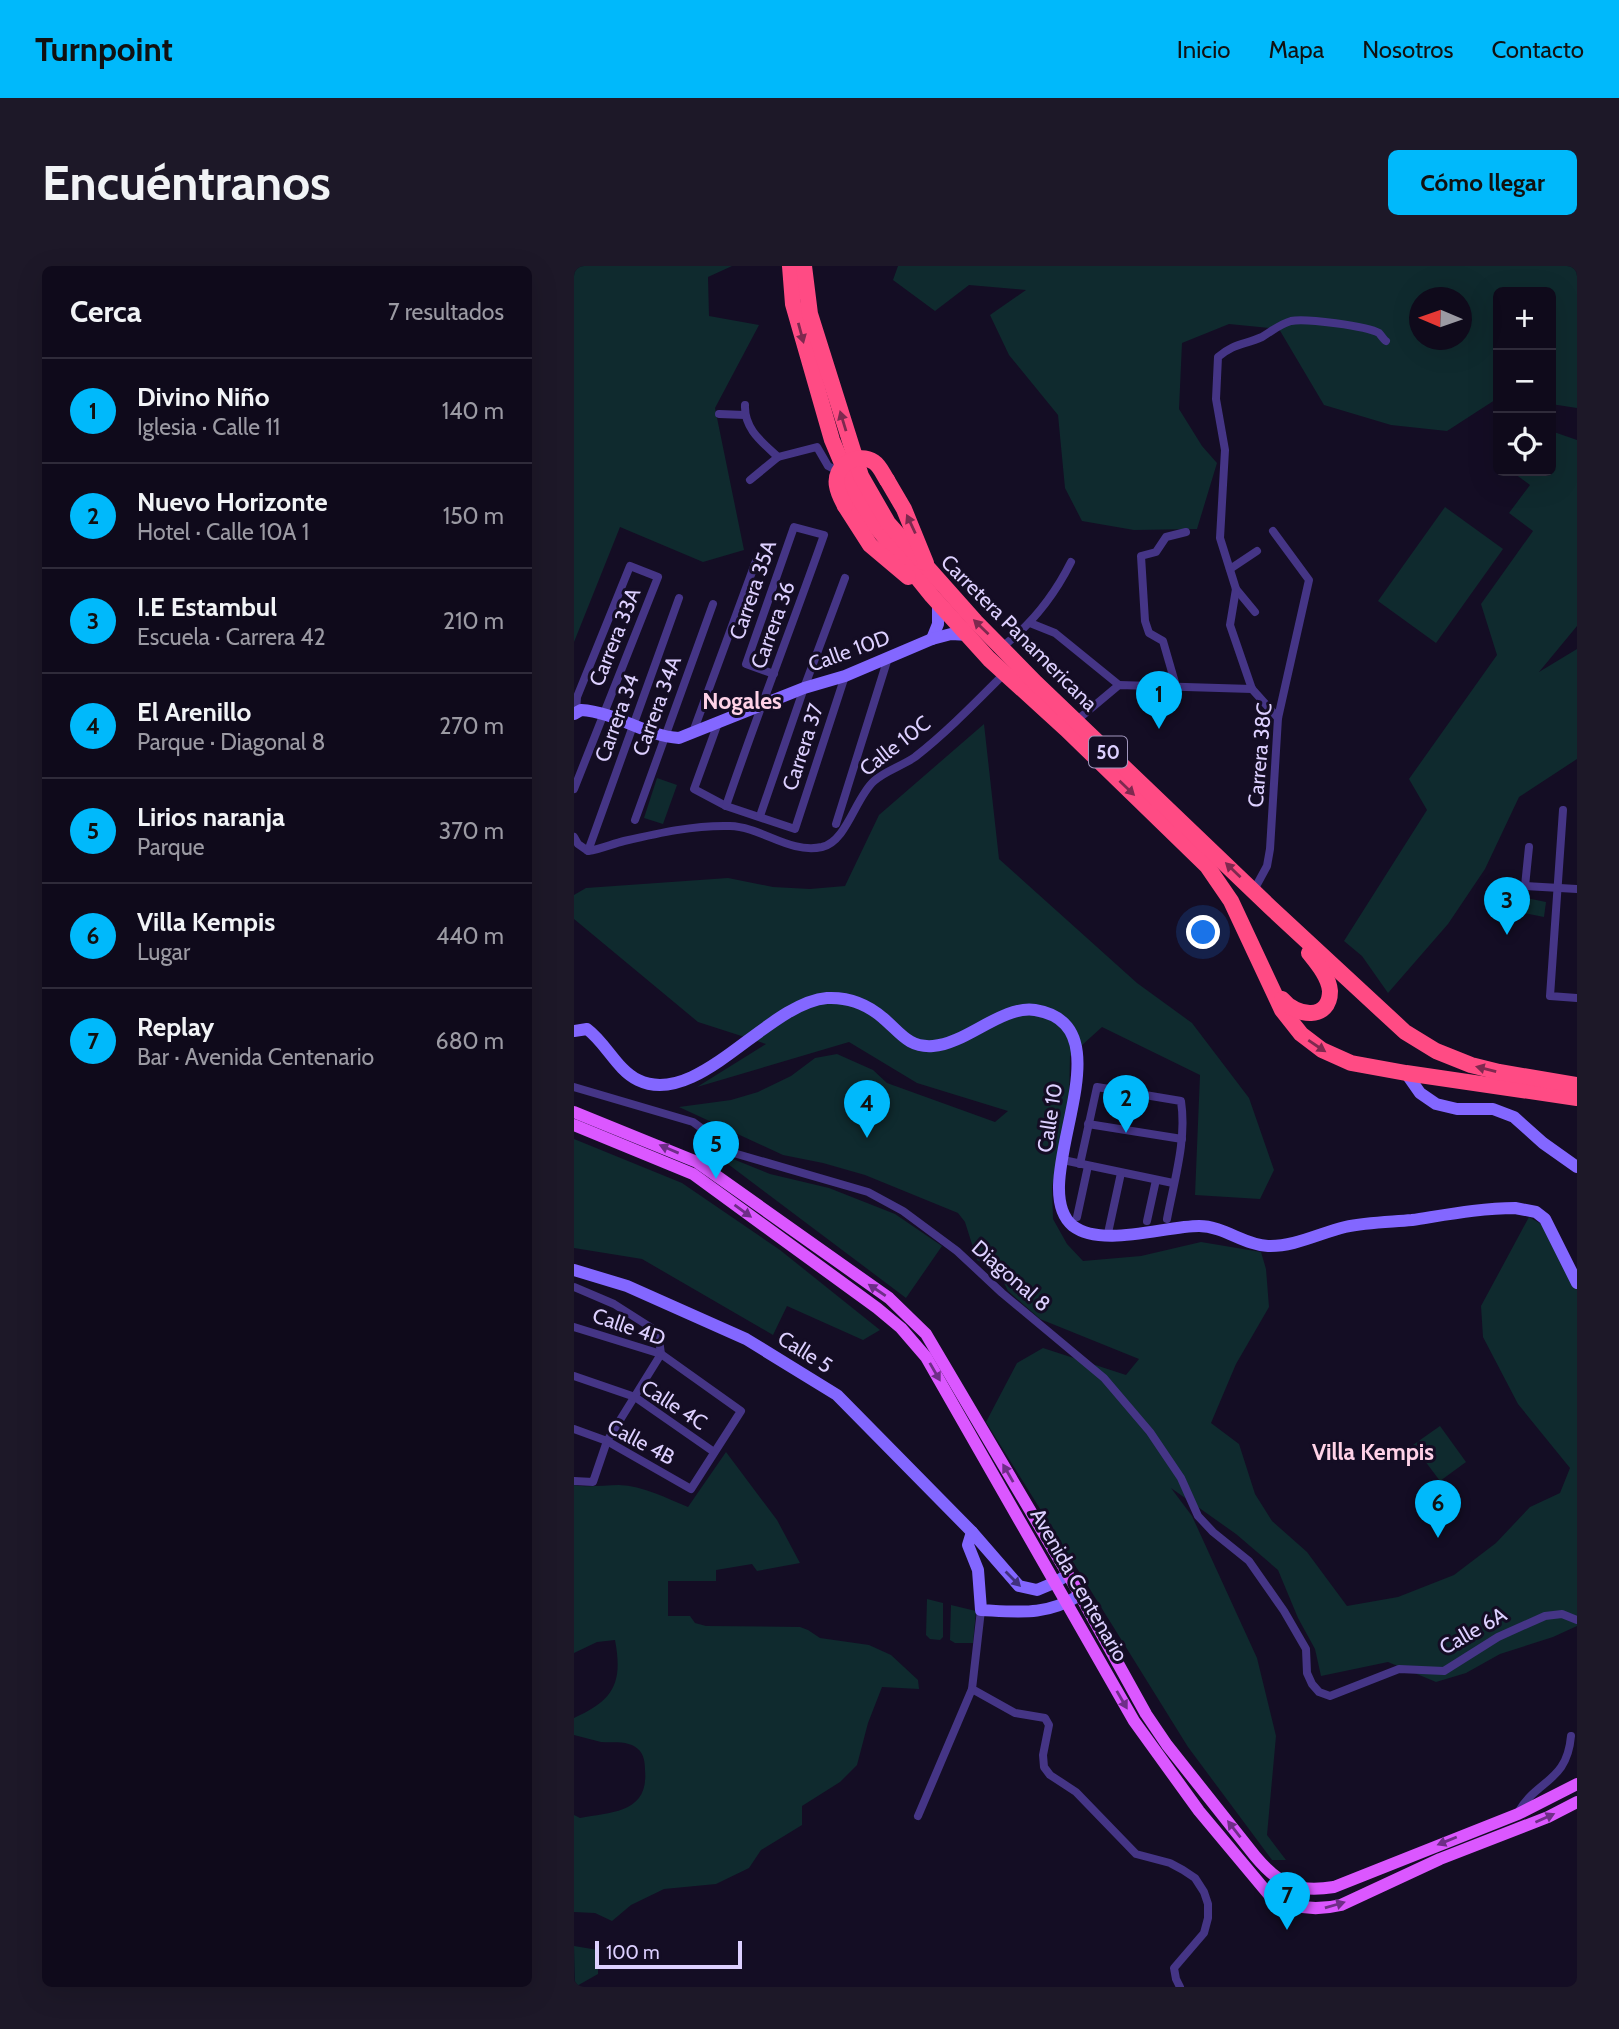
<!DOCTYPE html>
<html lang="es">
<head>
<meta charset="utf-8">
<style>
	body { margin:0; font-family:Cabin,sans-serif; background:#1d1828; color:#f1f3f6 }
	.controls { position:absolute; right:21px; top:21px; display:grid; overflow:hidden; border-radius:10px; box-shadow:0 7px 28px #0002 }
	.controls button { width:63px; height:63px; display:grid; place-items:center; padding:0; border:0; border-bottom:2px solid #2f2b3a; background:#0f0a1b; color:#f1f3f6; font:35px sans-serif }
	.compass { position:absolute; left:835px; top:21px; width:63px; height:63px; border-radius:50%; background:#0f0a1b; box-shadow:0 7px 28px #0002; rotate:272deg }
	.scale { position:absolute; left:21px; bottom:18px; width:147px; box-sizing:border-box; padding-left:7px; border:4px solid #ddd0ff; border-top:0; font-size:19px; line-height:24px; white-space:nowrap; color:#ddd0ff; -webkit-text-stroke:5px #140d24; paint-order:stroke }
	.you { position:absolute; left:630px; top:667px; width:24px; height:24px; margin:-18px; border:5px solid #fff; border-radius:50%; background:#1a73e8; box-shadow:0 0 0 10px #1a73e833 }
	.badge { display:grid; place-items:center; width:46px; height:46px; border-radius:50%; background:#00b9fb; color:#111; font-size:23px; font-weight:700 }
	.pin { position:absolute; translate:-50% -58px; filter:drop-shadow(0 2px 4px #0008) }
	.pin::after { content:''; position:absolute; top:37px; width:24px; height:21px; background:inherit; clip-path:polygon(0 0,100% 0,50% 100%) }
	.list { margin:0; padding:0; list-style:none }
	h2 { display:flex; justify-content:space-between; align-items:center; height:91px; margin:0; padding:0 28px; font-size:30px }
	h2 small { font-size:23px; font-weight:400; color:#9b9aa3 }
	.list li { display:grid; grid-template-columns:46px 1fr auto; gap:21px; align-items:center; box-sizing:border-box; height:105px; padding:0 28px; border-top:2px solid #2f2b3a }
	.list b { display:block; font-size:26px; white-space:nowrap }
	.list p { margin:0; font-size:23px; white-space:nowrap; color:#9b9aa3 }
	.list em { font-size:23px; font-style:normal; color:#9b9aa3 }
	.icon { flex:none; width:38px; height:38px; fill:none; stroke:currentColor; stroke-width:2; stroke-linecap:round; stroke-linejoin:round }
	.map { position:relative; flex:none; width:1003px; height:1721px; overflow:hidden; border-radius:10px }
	header { display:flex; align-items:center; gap:42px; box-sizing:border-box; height:98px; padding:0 35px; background:#00b9fb; color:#111 }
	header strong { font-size:33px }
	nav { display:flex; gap:38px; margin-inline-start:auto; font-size:24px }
	.intro { display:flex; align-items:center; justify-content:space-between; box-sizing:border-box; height:168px; padding:0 42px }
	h1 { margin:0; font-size:49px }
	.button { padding:18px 32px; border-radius:10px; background:#00b9fb; color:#111; font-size:24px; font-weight:700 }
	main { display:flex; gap:42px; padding:0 42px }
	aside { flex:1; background:#0f0a1b; border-radius:10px; box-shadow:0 7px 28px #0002 }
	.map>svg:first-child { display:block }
</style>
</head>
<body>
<header>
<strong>Turnpoint</strong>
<nav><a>Inicio</a><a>Mapa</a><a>Nosotros</a><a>Contacto</a></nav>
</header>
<div class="intro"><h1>Encuéntranos</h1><a class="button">Cómo llegar</a></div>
<main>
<aside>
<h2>Cerca<small>7 resultados</small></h2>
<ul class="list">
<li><span class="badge">1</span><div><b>Divino Niño</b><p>Iglesia · Calle 11</p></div><em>140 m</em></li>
<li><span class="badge">2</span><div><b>Nuevo Horizonte</b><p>Hotel · Calle 10A 1</p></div><em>150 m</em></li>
<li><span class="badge">3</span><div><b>I.E Estambul</b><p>Escuela · Carrera 42</p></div><em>210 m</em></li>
<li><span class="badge">4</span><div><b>El Arenillo</b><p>Parque · Diagonal 8</p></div><em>270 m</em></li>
<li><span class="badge">5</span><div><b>Lirios naranja</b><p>Parque</p></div><em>370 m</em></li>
<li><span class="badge">6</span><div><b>Villa Kempis</b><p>Lugar</p></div><em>440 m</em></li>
<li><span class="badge">7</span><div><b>Replay</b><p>Bar · Avenida Centenario</p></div><em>680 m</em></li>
</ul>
</aside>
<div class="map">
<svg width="1003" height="1721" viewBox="0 0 1003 1721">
	<rect width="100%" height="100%" fill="#140d24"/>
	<g fill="#0f2a2e" fill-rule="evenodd">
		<path d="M0 0H158L134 11 135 50 185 59 141 142 170 284 129 296 46 261 0 376Z"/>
		<path d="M324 0H1003V142L977 138V26H924V132L873 165 817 159 750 139 705 63 655 58 608 77 605 143 628 180 643 197 623 263 560 264 508 255 491 222 484 149 435 89 416 49 452 24 395 19 361 45 319 14ZM846 32H888V74H846Z"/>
		<path d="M977 165 1003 174V360L965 406 1003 383V493L945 531 911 603 874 658 814 727 788 690 770 675 853 544 835 513 923 389 907 338 959 265 935 247 956 219 937 205H977Z"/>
		<path d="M871 241 929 283 862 377 804 335Z"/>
		<path d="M410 458 425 593 563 717 618 757 675 832 700 904 686 933 621 929 626 809 528 761 496 790 495 832 478 921 479 953 493 978 509 995 567 990 627 976 687 986 692 1003 695 1041 662 1098 637 1157 665 1178 681 1228 698 1255 733 1286 773 1340 824 1331 880 1309 922 1277 956 1241 986 1227 996 1202 944 1138 909 1071 907 1040 955 951 974 962 1003 1020V1360L979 1371 926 1388 892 1407 862 1416 814 1396 747 1410 741 1383 724 1352 704 1304 662 1268 597 1222 618 1250 683 1392 702 1470 693 1569 712 1594H698L614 1481 412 1156 443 1097 469 1082 552 1109 565 1093 466 1053 434 1025 425 1007 403 994 391 956 384 947 291 909 249 897 209 889 105 841 157 834 184 826 217 810 241 792 263 788 299 804 313 817 421 856 434 845 343 817 275 776 123 821 192 778 124 756 0 653V629L12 622 154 612 199 621 236 623 271 620 305 549Z"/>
		<path d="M83 512 103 519 89 558 70 552Z"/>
		<path d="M937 629 972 636 970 651 934 644Z"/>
		<path d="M0 873 108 917 206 984 306 1064 289 1074 213 1040 199 1069 68 993 0 982Z"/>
		<path d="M134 883 196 908 255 922 321 948 368 980 332 1032Z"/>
		<path d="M866 1160 892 1196 866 1215 839 1179Z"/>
		<path d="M152 1186 203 1254 226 1297 183 1305 178 1298 142 1304V1315H94V1350H116L121 1357 132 1360 226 1361 234 1364 246 1372 295 1379 317 1389 344 1414 345 1423 308 1421 294 1457 283 1499 266 1516 228 1540V1559L187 1584 175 1602 142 1618 90 1623 57 1639 38 1655 21 1647 0 1646V1549L6 1552C38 1546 75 1547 71 1504 71 1497 70 1488 64 1483 54 1474 39 1477 27 1476 18 1474 9 1471 0 1469V1452C40 1434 49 1417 41 1374L23 1376 0 1387V1219C16 1222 29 1219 45 1219 69 1220 92 1232 114 1241Z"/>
		<path d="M353 1333 369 1337V1371L366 1374 356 1373 352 1369Z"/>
		<path d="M377 1339 402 1345 399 1377H381L376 1374Z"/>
		<path d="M0 1680 24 1684V1708L1 1721Z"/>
	</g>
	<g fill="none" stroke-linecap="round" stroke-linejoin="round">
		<g stroke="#453586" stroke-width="8">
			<path d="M171 139C170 163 188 176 204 191"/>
			<path d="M145 148 171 149"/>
			<path d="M176 214 204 191 243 181 254 200 266 206"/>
			<path d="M656 303 683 285"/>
			<path d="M662 323 681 346"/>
			<path d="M456 357 481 367 545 419"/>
			<path d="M428 381C458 358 480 330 497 296"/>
			<path d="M602 420 589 375 575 367 571 355 567 290 582 286 592 271 612 266"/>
			<path d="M704 452 678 423 656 359 662 323 646 272 651 184 642 133 644 91C660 77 670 79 688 71 698 65 706 58 717 55 731 52 793 60 805 67 806 68 810 74 812 75"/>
			<path d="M502 455 545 419 678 423"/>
			<path d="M144 457 120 523 152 540 221 563 271 410"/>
			<path d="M119 466 182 295"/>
			<path d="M0 523 84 311 56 300 3 431 2 446"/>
			<path d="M152 540C183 449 218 360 250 269L220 261 172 398 200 408"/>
			<path d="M989 544 976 730 1003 732"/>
			<path d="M186 550 230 422 271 312"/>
			<path d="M61 554 139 338"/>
			<path d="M262 558 314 392"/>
			<path d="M0 571 4 578 14 585C27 583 38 578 50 575 85 567 120 559 156 560 188 561 215 588 248 581 273 575 281 532 300 515 311 505 328 500 341 491 373 466 402 436 431 407"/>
			<path d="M955 581 951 620 1003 623"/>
			<path d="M14 585 105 332"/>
			<path d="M680 624 693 600 696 583 704 452 735 314 699 265"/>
			<path d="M0 821 119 856 163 888 294 926 329 945 383 985 428 1027 530 1112 576 1166 607 1212 624 1250 639 1266 675 1295 710 1345 732 1383 733 1407 738 1418 745 1426 756 1430 825 1403 870 1405 924 1371 971 1350 988 1348 1003 1354"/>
			<path d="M514 858 608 873"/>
			<path d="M489 894 599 917"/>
			<path d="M506 898 523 821 607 835C613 874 600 915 593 953"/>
			<path d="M503 951 514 900"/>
			<path d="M573 955 582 914"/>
			<path d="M534 967 547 907"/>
			<path d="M0 1021 40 1038 84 1066 87 1088 33 1175 19 1216 0 1215"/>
			<path d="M0 1061 87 1088 167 1145 117 1223 33 1175 0 1163"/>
			<path d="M0 1110 61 1131 140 1186"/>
			<path d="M407 1344 398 1423 441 1447 471 1452 475 1459 469 1489 470 1501 476 1509 502 1526 562 1588 596 1597 609 1604 621 1612 630 1626 634 1638V1652L630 1667 600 1702 602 1713 606 1721"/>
			<path d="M945 1545C964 1513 993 1516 997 1470"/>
			<path d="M344 1550 398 1423"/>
		</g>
		<g stroke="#8367ff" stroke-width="12">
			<path d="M358 373 364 358V337"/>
			<path d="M0 448 7 444C42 446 71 470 105 472L230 422 271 410 358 373 377 368 395 369"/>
			<path d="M0 765 13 763C32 777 43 804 64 814 124 843 193 737 253 732 273 731 293 738 309 752 326 766 334 782 359 780 392 778 428 739 461 744 560 760 448 919 499 960 528 982 591 960 625 960 650 960 670 979 694 980 720 981 746 967 771 961 793 956 816 956 838 954 871 949 907 942 941 942L962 946 971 953 1003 1017"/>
			<path d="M832 807 846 827 862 838 883 843H919L940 851 969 877 1003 901"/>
			<path d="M0 1004 53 1020 172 1073 263 1129 398 1266 445 1320 463 1324 482 1316 493 1309"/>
			<path d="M398 1266 394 1279 404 1304 407 1344C446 1346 472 1350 506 1329"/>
		</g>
		<g stroke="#db57ff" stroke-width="12">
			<path d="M0 846 123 896 315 1032 352 1068 506 1329 572 1448 593 1479 681 1590C705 1619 723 1627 760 1621L944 1548 1003 1518"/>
			<path d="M0 859 119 908 303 1042 327 1062 352 1091 560 1455 625 1545 696 1630C719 1643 742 1645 767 1639L866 1593 974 1551 1003 1536"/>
		</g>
		<g stroke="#ff4b84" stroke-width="16">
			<path d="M216 0 219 38 258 174 282 231 296 253 358 330 415 393 492 463 633 600 657 635 708 744 727 768 748 784 777 797 832 807 1003 832"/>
			<path d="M230 0 236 48 287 210 314 257 402 356 462 417 696 641 831 766 862 785 897 799 925 806 1003 819"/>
			<path d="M313 214 330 243 352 297"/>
			<path d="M271 240 296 279 334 311"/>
			<path d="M708 733C722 751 756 755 756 725 755 711 743 697 735 687"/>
		</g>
		<path stroke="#ff4b84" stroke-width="16" d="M271 240C268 234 264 227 263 220 259 200 283 185 300 196 306 200 309 208 313 214"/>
	</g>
	<defs><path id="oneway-solid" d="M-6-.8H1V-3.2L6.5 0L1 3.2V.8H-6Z" transform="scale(1.75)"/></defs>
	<g fill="#7e294f">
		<use href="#oneway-solid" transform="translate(227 67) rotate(75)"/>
		<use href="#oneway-solid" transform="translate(269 155) rotate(-107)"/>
		<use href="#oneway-solid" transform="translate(337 258) rotate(-115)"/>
		<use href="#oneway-solid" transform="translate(407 361) rotate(-136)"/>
		<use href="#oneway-solid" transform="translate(553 522) rotate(44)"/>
		<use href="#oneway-solid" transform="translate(659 604) rotate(-136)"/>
		<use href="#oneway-solid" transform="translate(743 780) rotate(34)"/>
		<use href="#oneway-solid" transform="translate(912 803) rotate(-166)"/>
	</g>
	<g fill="#6e2e87">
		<use href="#oneway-solid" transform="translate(95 883) rotate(-157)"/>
		<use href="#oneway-solid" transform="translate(169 945) rotate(36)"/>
		<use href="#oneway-solid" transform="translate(303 1024) rotate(-146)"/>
		<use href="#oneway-solid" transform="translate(361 1106) rotate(60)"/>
		<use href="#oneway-solid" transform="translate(434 1207) rotate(-120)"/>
		<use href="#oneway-solid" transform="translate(548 1434) rotate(60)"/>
		<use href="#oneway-solid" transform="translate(971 1552) rotate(-24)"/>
		<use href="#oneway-solid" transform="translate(660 1563) rotate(-128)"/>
		<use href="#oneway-solid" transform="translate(873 1575) rotate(158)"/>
		<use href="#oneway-solid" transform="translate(761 1639) rotate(-16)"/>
	</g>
	<use fill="#40317c" href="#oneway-solid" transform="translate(439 1313) rotate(45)"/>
	<g text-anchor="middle" stroke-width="6" stroke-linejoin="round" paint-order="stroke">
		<rect fill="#140d24" stroke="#a196bd" stroke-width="2" x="515" y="470.5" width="38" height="31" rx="5"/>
		<g font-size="19" font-weight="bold" fill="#ddd0ff">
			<text x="534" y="493">50</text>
		</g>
		<g font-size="21" fill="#ddd0ff" stroke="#140d24">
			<text transform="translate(179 324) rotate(-71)" y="7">Carrera 35A</text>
			<text transform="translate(199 359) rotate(-70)" y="7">Carrera 36</text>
			<text transform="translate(445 367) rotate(45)" y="7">Carretera Panamericana</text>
			<text transform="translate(41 371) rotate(-68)" y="7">Carrera 33A</text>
			<text transform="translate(275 385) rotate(-20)" y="7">Calle 10D</text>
			<text transform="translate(83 440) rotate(-70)" y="7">Carrera 34A</text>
			<text transform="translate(43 452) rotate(-70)" y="7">Carrera 34</text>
			<text transform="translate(321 480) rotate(-38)" y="7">Calle 10C</text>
			<text transform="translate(229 481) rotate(-72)" y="7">Carrera 37</text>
			<text transform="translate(686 489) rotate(-85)" y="7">Carrera 38C</text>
			<text transform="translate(476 852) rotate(-81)" y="7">Calle 10</text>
			<text transform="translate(437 1010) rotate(41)" y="7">Diagonal 8</text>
			<text transform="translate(55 1061) rotate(19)" y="7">Calle 4D</text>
			<text transform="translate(231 1086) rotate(32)" y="7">Calle 5</text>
			<text transform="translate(100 1139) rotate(33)" y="7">Calle 4C</text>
			<text transform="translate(67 1176) rotate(28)" y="7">Calle 4B</text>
			<text transform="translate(505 1319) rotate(60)" y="7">Avenida Centenario</text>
			<text transform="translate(899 1365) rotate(-30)" y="7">Calle 6A</text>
		</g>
		<g font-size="23" font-weight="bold" fill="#ffd2e7" stroke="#140d24">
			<text x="168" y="443">Nogales</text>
			<text x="799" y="1194">Villa Kempis</text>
		</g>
	</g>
</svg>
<div class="controls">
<button>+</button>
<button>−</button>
<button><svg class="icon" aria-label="locate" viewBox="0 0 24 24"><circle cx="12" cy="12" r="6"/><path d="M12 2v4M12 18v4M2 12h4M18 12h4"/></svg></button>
</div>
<svg class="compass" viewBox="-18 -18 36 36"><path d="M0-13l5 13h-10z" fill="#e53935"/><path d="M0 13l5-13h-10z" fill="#9b9aa3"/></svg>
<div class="scale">100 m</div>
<div class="you"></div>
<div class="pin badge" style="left:585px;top:463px">1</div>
<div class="pin badge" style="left:552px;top:867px">2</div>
<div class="pin badge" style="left:933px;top:669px">3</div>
<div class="pin badge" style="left:293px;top:872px">4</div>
<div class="pin badge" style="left:142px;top:913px">5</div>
<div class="pin badge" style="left:864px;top:1272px">6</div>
<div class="pin badge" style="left:713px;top:1664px">7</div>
</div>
</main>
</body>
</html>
